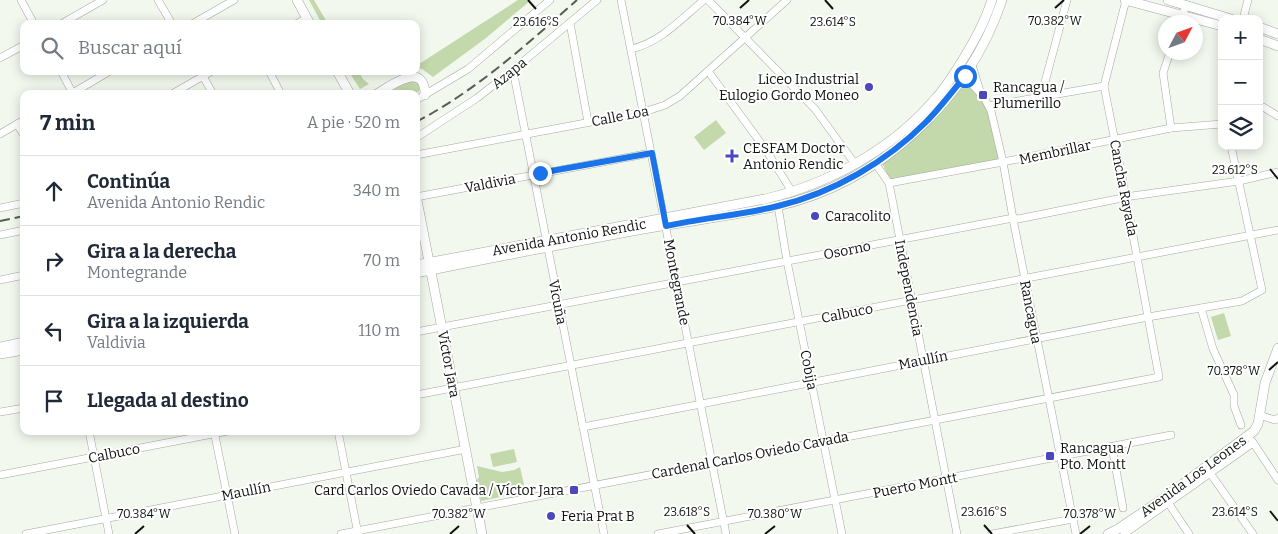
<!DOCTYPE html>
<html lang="es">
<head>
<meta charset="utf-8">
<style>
	body { margin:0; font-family:Bitter,serif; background:#f6f6f7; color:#1f2937 }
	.controls { position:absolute; right:15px; top:15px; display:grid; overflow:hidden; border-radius:10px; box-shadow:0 2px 12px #0003 }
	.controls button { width:45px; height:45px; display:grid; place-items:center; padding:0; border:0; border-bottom:1px solid #e0e1e3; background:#fff; color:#1f2937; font:25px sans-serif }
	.compass { position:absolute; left:1158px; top:15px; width:45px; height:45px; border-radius:50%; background:#fff; box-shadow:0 2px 12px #0003; rotate:49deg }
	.stop { position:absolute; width:15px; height:15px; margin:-11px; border:4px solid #1a73e8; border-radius:50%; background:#fff }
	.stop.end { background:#1a73e8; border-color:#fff; box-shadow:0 1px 5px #0008 }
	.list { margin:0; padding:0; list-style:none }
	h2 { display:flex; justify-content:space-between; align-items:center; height:65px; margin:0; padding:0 20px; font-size:21px }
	h2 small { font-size:16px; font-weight:400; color:#747a83 }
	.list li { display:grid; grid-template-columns:32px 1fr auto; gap:15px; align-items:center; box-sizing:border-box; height:70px; padding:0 20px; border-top:1px solid #e0e1e3 }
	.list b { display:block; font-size:19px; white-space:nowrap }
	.list p { margin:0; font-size:16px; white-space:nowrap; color:#747a83 }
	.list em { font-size:16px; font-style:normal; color:#747a83 }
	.icon { flex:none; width:28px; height:28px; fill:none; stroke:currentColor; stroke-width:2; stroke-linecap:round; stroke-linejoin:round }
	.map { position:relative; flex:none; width:1278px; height:534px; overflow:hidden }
	.search { position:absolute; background:#fff; box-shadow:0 2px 12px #0003; left:20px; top:20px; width:400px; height:55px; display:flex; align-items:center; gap:12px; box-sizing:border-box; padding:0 18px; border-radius:10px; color:#747a83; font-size:19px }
	.panel { position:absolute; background:#fff; box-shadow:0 2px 12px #0003; left:20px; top:90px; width:400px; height:345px; border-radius:10px }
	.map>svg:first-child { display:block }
</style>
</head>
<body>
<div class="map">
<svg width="1278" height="534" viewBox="0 0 1278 534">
	<rect width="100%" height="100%" fill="#f2f8ed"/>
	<g fill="#c3d8ab">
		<path d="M309 0H314L328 24H322Z"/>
		<path d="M518 0H531L486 38 433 77 422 69 416 68V66Z"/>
		<path d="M358 71 363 79 369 84 360 89 349 72Z"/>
		<path d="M408 80 418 82 419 85V91L415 94H386Z"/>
		<path d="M965 80 987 107 1000 160 890 180 882 163Z"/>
		<path d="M716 120 726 133 704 150 694 137Z"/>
		<path d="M1224 313 1231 336 1218 340 1211 317Z"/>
		<path d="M514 449 517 462 493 467 490 454Z"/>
		<path d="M477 466 502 472 514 470 520 467 525 489 524 492 481 501 477 480 479 477Z"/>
	</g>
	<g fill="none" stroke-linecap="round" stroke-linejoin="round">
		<g stroke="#a3a99e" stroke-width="8">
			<g id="minor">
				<path d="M21 0 34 24"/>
				<path d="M158 0 172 24"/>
				<path d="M621 0 726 534"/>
				<path d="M708 0 815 109 855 164"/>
				<path d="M1243 19 1248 0"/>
				<path d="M1180 22 1186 5"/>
				<path d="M570 23 588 122"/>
				<path d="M61 24 103 0"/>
				<path d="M192 24 234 0"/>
				<path d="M296 24 307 18"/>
				<path d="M631 49C660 43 682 18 704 0"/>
				<path d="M1170 52 1163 73 1171 128"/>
				<path d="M0 58 24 45"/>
				<path d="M972 65 980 91"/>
				<path d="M513 70 604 534"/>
				<path d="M61 71 73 94"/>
				<path d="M200 71 213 94"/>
				<path d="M269 71 281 94"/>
				<path d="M708 71 766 150 789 187 790 193"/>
				<path d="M964 72 965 76 985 99 991 111 1003 162 1014 224 1076 534"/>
				<path d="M71 94 110 71"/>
				<path d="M172 94 212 71"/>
				<path d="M1041 97 1067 0"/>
				<path d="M416 100 468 69 550 0"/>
				<path d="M989 106 1104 86"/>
				<path d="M1259 110 1263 107 1278 116"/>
				<path d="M17 124 24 135"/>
				<path d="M0 134 24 120"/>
				<path d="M416 138 477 98 513 70 597 0"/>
				<path d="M416 155 644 112 665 105 680 96 787 0"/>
				<path d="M875 163 889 183 957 534"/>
				<path d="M889 183 1003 162 1171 128 1222 124"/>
				<path d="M416 197 651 153"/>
				<path d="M778 206 787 261 842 534"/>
				<path d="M0 208 24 203"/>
				<path d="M0 235 24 230"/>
				<path d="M0 280 24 275"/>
				<path d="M1201 308 1213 349 1234 395V406L1241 425"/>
				<path d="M416 332 1013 218 1018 219 1132 196 1239 181 1278 172"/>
				<path d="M416 395 1278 230"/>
				<path d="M0 412 24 408"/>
				<path d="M1259 415 1275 420 1278 418"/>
				<path d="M583 427 1148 317 1242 301 1262 290 1231 146"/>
				<path d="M89 431 109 534"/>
				<path d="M214 431 235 534"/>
				<path d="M338 431 358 534"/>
				<path d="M1252 441 1278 480"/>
				<path d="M1112 447 1123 508"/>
				<path d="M1210 473 1253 534"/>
				<path d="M0 475 228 431"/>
				<path d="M1169 504 1189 534"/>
				<path d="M26 534 466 449"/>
				<path d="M341 534 1159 377 1126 197 1104 86 1126 0"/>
				<path d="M658 534 1171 435"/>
				<path d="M992 534 1073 519"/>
				<path d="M1124 534 1253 443"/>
			</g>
		</g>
		<g stroke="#a3a99e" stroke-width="10">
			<g id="major">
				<path d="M297 0 310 24"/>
				<path d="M1125 0 1222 26"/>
				<path d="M1168 0 1231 19"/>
				<path d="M1259 27 1278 34"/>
				<path d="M1259 39 1278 46"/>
				<path d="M337 71 350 94"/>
				<path d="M377 94C392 84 425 61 425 95"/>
				<path d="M416 195 482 534"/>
				<path d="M416 265 765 199C829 184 893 149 936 98 946 87 954 74 962 61 974 42 985 22 992 0"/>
				<path d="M416 273C492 258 567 243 643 229 688 221 733 216 777 206 880 183 969 99 1002 0"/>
				<path d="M0 347 24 342"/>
				<path d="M0 354 24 350"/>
				<path d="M1108 534 1118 529 1164 498 1254 431 1258 424 1265 383 1278 348"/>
			</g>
		</g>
		<use href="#minor" stroke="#fff" stroke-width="7"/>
		<use href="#major" stroke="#fff" stroke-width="9"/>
		<g stroke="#585b56" stroke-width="2" stroke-dasharray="10 5" stroke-linecap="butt">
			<path d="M416 122C477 90 526 45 577 0"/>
			<path d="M0 221 24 216"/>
		</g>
	</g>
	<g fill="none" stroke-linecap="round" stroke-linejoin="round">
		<path stroke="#1a73e8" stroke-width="6" d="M540 173 652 153 666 226C703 218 741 215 778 206 833 193 886 162 926 122 940 108 952 92 965 76"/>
	</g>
	<path fill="none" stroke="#10120f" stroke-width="2" d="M528 0 536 9M825 0 833 9M740 8 749 0M1055 8 1064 0M1270 169 1278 179M1269 370 1278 362M1270 511 1278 521M687 525 695 534M984 525 992 534M135 534 144 526M450 534 459 526M765 534 775 526M1080 534 1090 526"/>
	<g fill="#4b48be" stroke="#fff" stroke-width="2">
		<circle cx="869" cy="87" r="5"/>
		<rect x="978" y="90" width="10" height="10" rx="2.5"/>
		<path d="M729.5 148.5h5v5h5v5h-5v5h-5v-5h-5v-5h5z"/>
		<circle cx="815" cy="216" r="5"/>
		<rect x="1045" y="451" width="10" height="10" rx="2.5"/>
		<rect x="569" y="485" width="10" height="10" rx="2.5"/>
		<circle cx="551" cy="516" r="5"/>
	</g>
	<g text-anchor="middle" stroke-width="4" stroke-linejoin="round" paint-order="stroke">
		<g font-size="14" fill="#10120f" stroke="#fff">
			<text transform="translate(509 73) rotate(-39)" y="5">Azapa</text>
			<text transform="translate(620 116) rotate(-11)" y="5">Calle Loa</text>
			<text transform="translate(1055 152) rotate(-12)" y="5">Membrillar</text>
			<text transform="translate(490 183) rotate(-11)" y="5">Valdivia</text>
			<text transform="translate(1124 188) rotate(79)" y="5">Cancha Rayada</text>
			<text transform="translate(569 237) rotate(-10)" y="5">Avenida Antonio Rendic</text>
			<text transform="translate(847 250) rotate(-11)" y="5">Osorno</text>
			<text transform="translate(677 282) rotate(79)" y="5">Montegrande</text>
			<text transform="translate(909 288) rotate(79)" y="5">Independencia</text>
			<text transform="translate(558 302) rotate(79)" y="5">Vicuña</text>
			<text transform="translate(1031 312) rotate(79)" y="5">Rancagua</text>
			<text transform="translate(847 313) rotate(-11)" y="5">Calbuco</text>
			<text transform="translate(923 360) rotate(-11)" y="5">Maullín</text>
			<text transform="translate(449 364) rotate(79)" y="5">Víctor Jara</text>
			<text transform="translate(809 370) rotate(79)" y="5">Cobija</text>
			<text transform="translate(114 453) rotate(-11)" y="5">Calbuco</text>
			<text transform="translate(750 455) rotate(-11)" y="5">Cardenal Carlos Oviedo Cavada</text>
			<text transform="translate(1193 476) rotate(-36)" y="5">Avenida Los Leones</text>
			<text transform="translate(915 485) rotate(-11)" y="5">Puerto Montt</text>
			<text transform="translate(246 491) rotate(-11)" y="5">Maullín</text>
		</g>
		<g font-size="14" fill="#10120f" stroke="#fff" text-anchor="start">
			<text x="859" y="84" text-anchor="end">Liceo Industrial<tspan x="859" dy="16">Eulogio Gordo Moneo</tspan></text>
			<text x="993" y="92">Rancagua /<tspan x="993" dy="16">Plumerillo</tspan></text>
			<text x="743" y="153">CESFAM Doctor<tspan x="743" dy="16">Antonio Rendic</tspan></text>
			<text x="825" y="221">Caracolito</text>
			<text x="1060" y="453">Rancagua /<tspan x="1060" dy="16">Pto. Montt</tspan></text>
			<text x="564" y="495" text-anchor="end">Card Carlos Oviedo Cavada / Víctor Jara</text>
			<text x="561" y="521">Feria Prat B</text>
		</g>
	</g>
	<g font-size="12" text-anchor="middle" fill="#10120f" stroke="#fff" stroke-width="4" stroke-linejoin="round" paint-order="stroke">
		<text x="740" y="25">70.384°W</text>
		<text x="1055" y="25">70.382°W</text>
		<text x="536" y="26">23.616°S</text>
		<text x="833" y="26">23.614°S</text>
		<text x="1235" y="174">23.612°S</text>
		<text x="1234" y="375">70.378°W</text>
		<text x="1235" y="516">23.614°S</text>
		<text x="687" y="516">23.618°S</text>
		<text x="984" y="516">23.616°S</text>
		<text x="144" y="518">70.384°W</text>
		<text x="459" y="518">70.382°W</text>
		<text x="775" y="518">70.380°W</text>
		<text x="1090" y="518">70.378°W</text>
	</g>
</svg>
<div class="controls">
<button>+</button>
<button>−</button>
<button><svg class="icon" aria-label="layers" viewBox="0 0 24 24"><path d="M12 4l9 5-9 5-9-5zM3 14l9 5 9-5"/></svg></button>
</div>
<svg class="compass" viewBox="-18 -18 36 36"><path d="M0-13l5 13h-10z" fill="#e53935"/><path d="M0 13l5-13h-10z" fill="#747a83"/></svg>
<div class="stop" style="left:965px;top:76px"></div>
<div class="stop end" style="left:540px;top:173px"></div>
<div class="search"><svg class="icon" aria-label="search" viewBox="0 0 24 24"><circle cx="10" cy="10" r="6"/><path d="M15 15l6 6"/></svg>Buscar aquí</div>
<section class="panel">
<h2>7 min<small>A pie · 520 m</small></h2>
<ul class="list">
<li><svg class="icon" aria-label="ahead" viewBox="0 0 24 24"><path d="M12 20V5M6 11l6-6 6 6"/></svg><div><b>Continúa</b><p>Avenida Antonio Rendic</p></div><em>340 m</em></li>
<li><svg class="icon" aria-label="right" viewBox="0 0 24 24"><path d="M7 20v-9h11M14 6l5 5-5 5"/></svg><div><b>Gira a la derecha</b><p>Montegrande</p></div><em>70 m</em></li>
<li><svg class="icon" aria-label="left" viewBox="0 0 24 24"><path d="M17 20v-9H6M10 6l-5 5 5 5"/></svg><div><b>Gira a la izquierda</b><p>Valdivia</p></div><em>110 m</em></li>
<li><svg class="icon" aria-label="arrive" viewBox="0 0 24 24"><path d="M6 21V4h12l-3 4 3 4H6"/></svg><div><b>Llegada al destino</b></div></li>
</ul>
</section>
</div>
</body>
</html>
